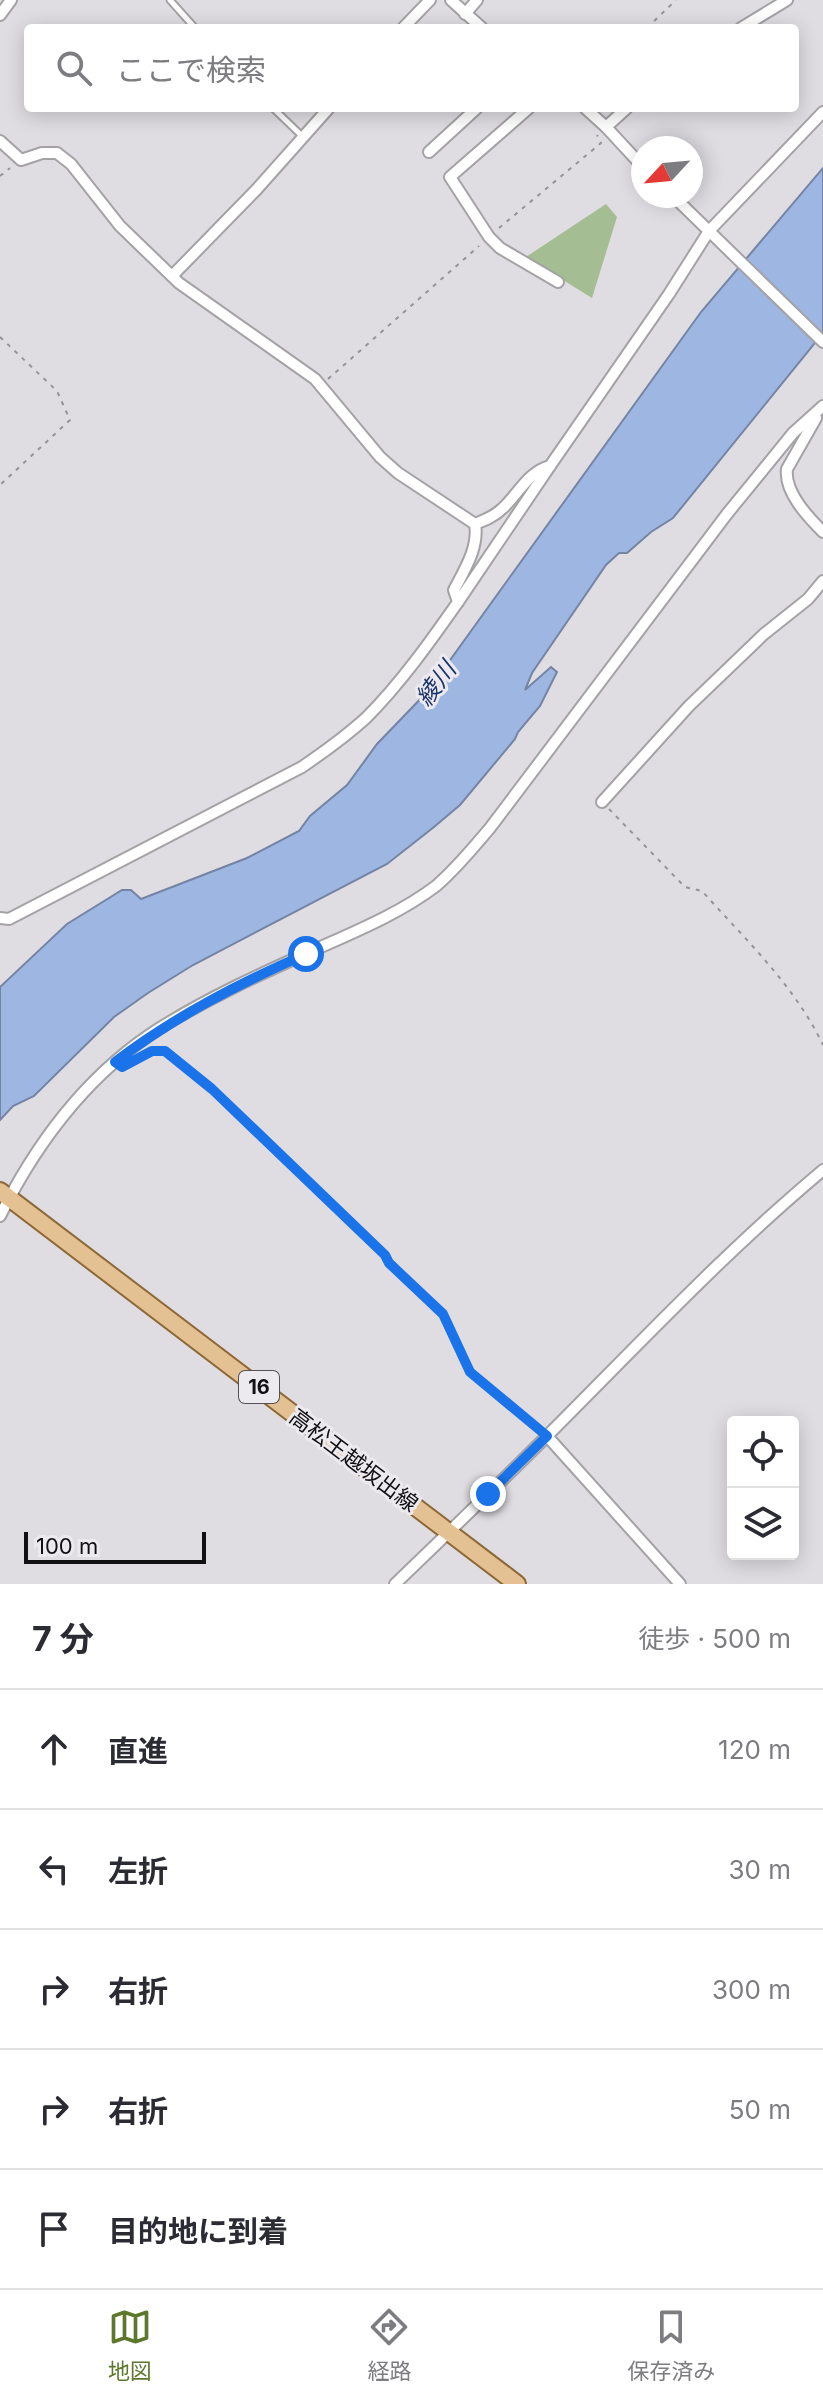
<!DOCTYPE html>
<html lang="ja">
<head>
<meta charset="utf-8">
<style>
	body { margin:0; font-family:Inter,"Noto Sans JP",sans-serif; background:#f2f2f3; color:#2b2b33 }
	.controls { position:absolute; right:24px; bottom:24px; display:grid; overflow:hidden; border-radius:8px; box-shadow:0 4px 20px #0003 }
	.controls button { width:72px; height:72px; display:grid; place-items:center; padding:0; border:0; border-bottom:2px solid #e1e1e2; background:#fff; color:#2b2b33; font:40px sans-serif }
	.compass { position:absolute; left:631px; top:136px; width:72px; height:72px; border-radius:50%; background:#fff; box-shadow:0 4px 20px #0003; rotate:244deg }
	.scale { position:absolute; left:24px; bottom:20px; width:182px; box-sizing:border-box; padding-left:8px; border:4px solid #111012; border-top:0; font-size:22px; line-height:28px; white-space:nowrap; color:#111012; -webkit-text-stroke:6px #edeaef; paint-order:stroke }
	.stop { position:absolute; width:24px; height:24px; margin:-18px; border:6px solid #1a73e8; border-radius:50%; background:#fff }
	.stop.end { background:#1a73e8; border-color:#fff; box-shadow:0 2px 8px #0008 }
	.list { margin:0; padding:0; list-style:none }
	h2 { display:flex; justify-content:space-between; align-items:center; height:104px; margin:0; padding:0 32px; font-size:34px }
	h2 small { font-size:26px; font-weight:400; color:#7c7c81 }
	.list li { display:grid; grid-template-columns:52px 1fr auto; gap:24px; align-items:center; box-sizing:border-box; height:120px; padding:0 32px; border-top:2px solid #e1e1e2 }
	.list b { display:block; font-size:30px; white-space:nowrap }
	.list em { font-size:26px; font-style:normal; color:#7c7c81 }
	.icon { flex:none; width:44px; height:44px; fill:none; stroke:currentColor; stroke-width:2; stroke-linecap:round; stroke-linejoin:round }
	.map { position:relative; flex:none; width:823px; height:1584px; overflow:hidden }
	.search { position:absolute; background:#fff; box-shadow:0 4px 20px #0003; left:24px; right:24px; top:24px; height:88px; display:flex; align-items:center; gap:20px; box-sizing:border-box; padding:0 28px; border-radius:8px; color:#7c7c81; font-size:30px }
	.sheet { height:704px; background:#fff }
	nav { display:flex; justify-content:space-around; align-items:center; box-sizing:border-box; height:112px; border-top:2px solid #e1e1e2; background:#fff; font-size:22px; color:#7c7c81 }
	nav a { display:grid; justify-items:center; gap:4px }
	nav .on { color:#5d782c }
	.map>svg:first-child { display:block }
</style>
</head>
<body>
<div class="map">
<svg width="823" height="1584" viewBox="0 0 823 1584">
	<rect width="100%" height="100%" fill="#e0dde2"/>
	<path fill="#a4bd92" d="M606 204 617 217 592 298 526 257Z"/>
	<path fill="#9eb6e2" stroke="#7484a4" stroke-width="2" d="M823 168V333L673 518 651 532 627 553H619L606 565 532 673 525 690 551 667 557 672 540 706 518 732 515 739 460 805 434 827 387 864 193 965 148 993 114 1017 34 1096 13 1106 0 1120V987L67 924 122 890H131L141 899 247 858 299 831 310 816 347 785 377 744 427 692 701 312Z"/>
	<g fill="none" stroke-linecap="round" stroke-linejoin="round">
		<g stroke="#a5a2a6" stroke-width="9">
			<g id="lane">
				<path d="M170 0 195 28"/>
				<path d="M273 108 303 137"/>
			</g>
		</g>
		<g stroke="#a5a2a6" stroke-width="14">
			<g id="street">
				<path d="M451 0 482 28"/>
				<path d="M465 14 477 0"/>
				<path d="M0 15 11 0"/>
				<path d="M403 28 430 0"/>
				<path d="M741 28 787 0"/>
				<path d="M529 108 450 177 489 237 500 248 558 282"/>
				<path d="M585 108 606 127 643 167"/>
				<path d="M606 127 627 108"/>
				<path d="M0 141 21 160 42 153H57L71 164 120 226 179 283 315 379 380 457 398 473 475 524C479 547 465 569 454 590L458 602C430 642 400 684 366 718 346 736 324 752 302 767L9 919 0 918"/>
				<path d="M429 152 477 108"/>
				<path d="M673 196 823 342"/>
				<path d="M172 276 257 189 329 108"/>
				<path d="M816 418 787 469C784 492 808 517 823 532"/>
				<path d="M475 524C485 520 495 516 503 508 519 493 528 472 550 466L669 294 709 231 823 112"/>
				<path d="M458 602 550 466"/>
				<path d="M602 802 689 706 764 634 808 599 823 581"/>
				<path d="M0 1216C37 1142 89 1073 160 1028 208 998 260 974 312 951 354 932 399 914 436 886 456 869 473 848 490 828L727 514 793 433 823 406"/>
				<path d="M547 1436 680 1584"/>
				<path d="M395 1584C446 1535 497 1486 547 1436 638 1345 725 1252 823 1170"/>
			</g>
		</g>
		<g stroke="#8e6836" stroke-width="20">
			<path id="primary" d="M0 1191 517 1584"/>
		</g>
		<g stroke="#959397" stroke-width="2" stroke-dasharray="4 6" stroke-linecap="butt">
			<path d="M647 28 676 0"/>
			<path d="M0 176 10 168"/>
			<path d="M499 228 601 143 597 135"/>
			<path d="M0 337 57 391 70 420 0 485"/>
			<path d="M328 379 479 246"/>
			<path d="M609 809 685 887 702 891C745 939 795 986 823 1045"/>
			<path d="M137 1059 152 1051H165L212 1089 385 1255 389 1263 443 1314 470 1372 538 1429"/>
		</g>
		<use href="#lane" stroke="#fff" stroke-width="5"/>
		<use href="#street" stroke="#fff" stroke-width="10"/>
		<use href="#primary" stroke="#e3c192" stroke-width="16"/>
	</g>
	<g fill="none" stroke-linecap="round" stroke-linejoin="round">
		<path stroke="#1a73e8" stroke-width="10" d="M306 954C238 984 174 1017 115 1062L122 1067 152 1051H165L212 1089 385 1255 389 1263 443 1314 470 1372 547 1436 488 1494"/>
	</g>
	<g text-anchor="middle" stroke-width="6" stroke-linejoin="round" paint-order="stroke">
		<rect fill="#edeaef" stroke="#535154" stroke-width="2" x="239" y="1371" width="40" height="32" rx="6"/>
		<g font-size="20" font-weight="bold" fill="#111012">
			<text x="259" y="1394">16</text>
		</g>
		<g font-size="22" fill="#111012" stroke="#edeaef">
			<text transform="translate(354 1460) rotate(37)" y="8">高松王越坂出線</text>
		</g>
		<g font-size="24" font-style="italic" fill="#1c366c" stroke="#edeaef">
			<text transform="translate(436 684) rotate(-53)" y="8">綾川</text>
		</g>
	</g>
</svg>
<div class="controls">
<button><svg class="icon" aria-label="locate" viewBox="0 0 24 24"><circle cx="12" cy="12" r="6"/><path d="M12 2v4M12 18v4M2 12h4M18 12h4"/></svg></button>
<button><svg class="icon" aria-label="layers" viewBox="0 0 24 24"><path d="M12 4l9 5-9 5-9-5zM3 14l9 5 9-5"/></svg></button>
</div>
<svg class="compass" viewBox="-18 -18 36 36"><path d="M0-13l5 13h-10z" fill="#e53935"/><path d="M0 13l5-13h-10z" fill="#7c7c81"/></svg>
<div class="scale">100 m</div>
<div class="stop" style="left:306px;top:954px"></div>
<div class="stop end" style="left:488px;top:1494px"></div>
<div class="search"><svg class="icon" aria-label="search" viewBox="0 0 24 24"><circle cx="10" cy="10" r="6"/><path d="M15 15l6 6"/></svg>ここで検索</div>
</div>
<section class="sheet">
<h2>7 分<small>徒歩 · 500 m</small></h2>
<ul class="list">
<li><svg class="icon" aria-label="ahead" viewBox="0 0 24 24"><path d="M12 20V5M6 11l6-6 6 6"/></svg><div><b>直進</b></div><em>120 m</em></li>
<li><svg class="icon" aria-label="left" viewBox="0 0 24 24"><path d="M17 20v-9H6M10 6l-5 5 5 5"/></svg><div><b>左折</b></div><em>30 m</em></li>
<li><svg class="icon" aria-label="right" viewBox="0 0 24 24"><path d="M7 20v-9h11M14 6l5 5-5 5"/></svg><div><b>右折</b></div><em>300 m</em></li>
<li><svg class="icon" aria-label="right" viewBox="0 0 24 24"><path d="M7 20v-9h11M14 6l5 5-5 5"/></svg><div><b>右折</b></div><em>50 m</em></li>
<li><svg class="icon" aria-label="arrive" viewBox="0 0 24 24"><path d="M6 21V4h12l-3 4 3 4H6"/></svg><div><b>目的地に到着</b></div></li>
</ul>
</section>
<nav>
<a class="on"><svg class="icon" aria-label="map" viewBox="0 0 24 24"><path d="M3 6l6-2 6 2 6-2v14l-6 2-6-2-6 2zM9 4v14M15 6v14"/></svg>地図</a>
<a><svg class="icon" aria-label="directions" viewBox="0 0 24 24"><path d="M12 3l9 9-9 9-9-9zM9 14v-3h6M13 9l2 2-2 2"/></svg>経路</a>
<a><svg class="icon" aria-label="saved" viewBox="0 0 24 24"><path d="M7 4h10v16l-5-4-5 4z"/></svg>保存済み</a>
</nav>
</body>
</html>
